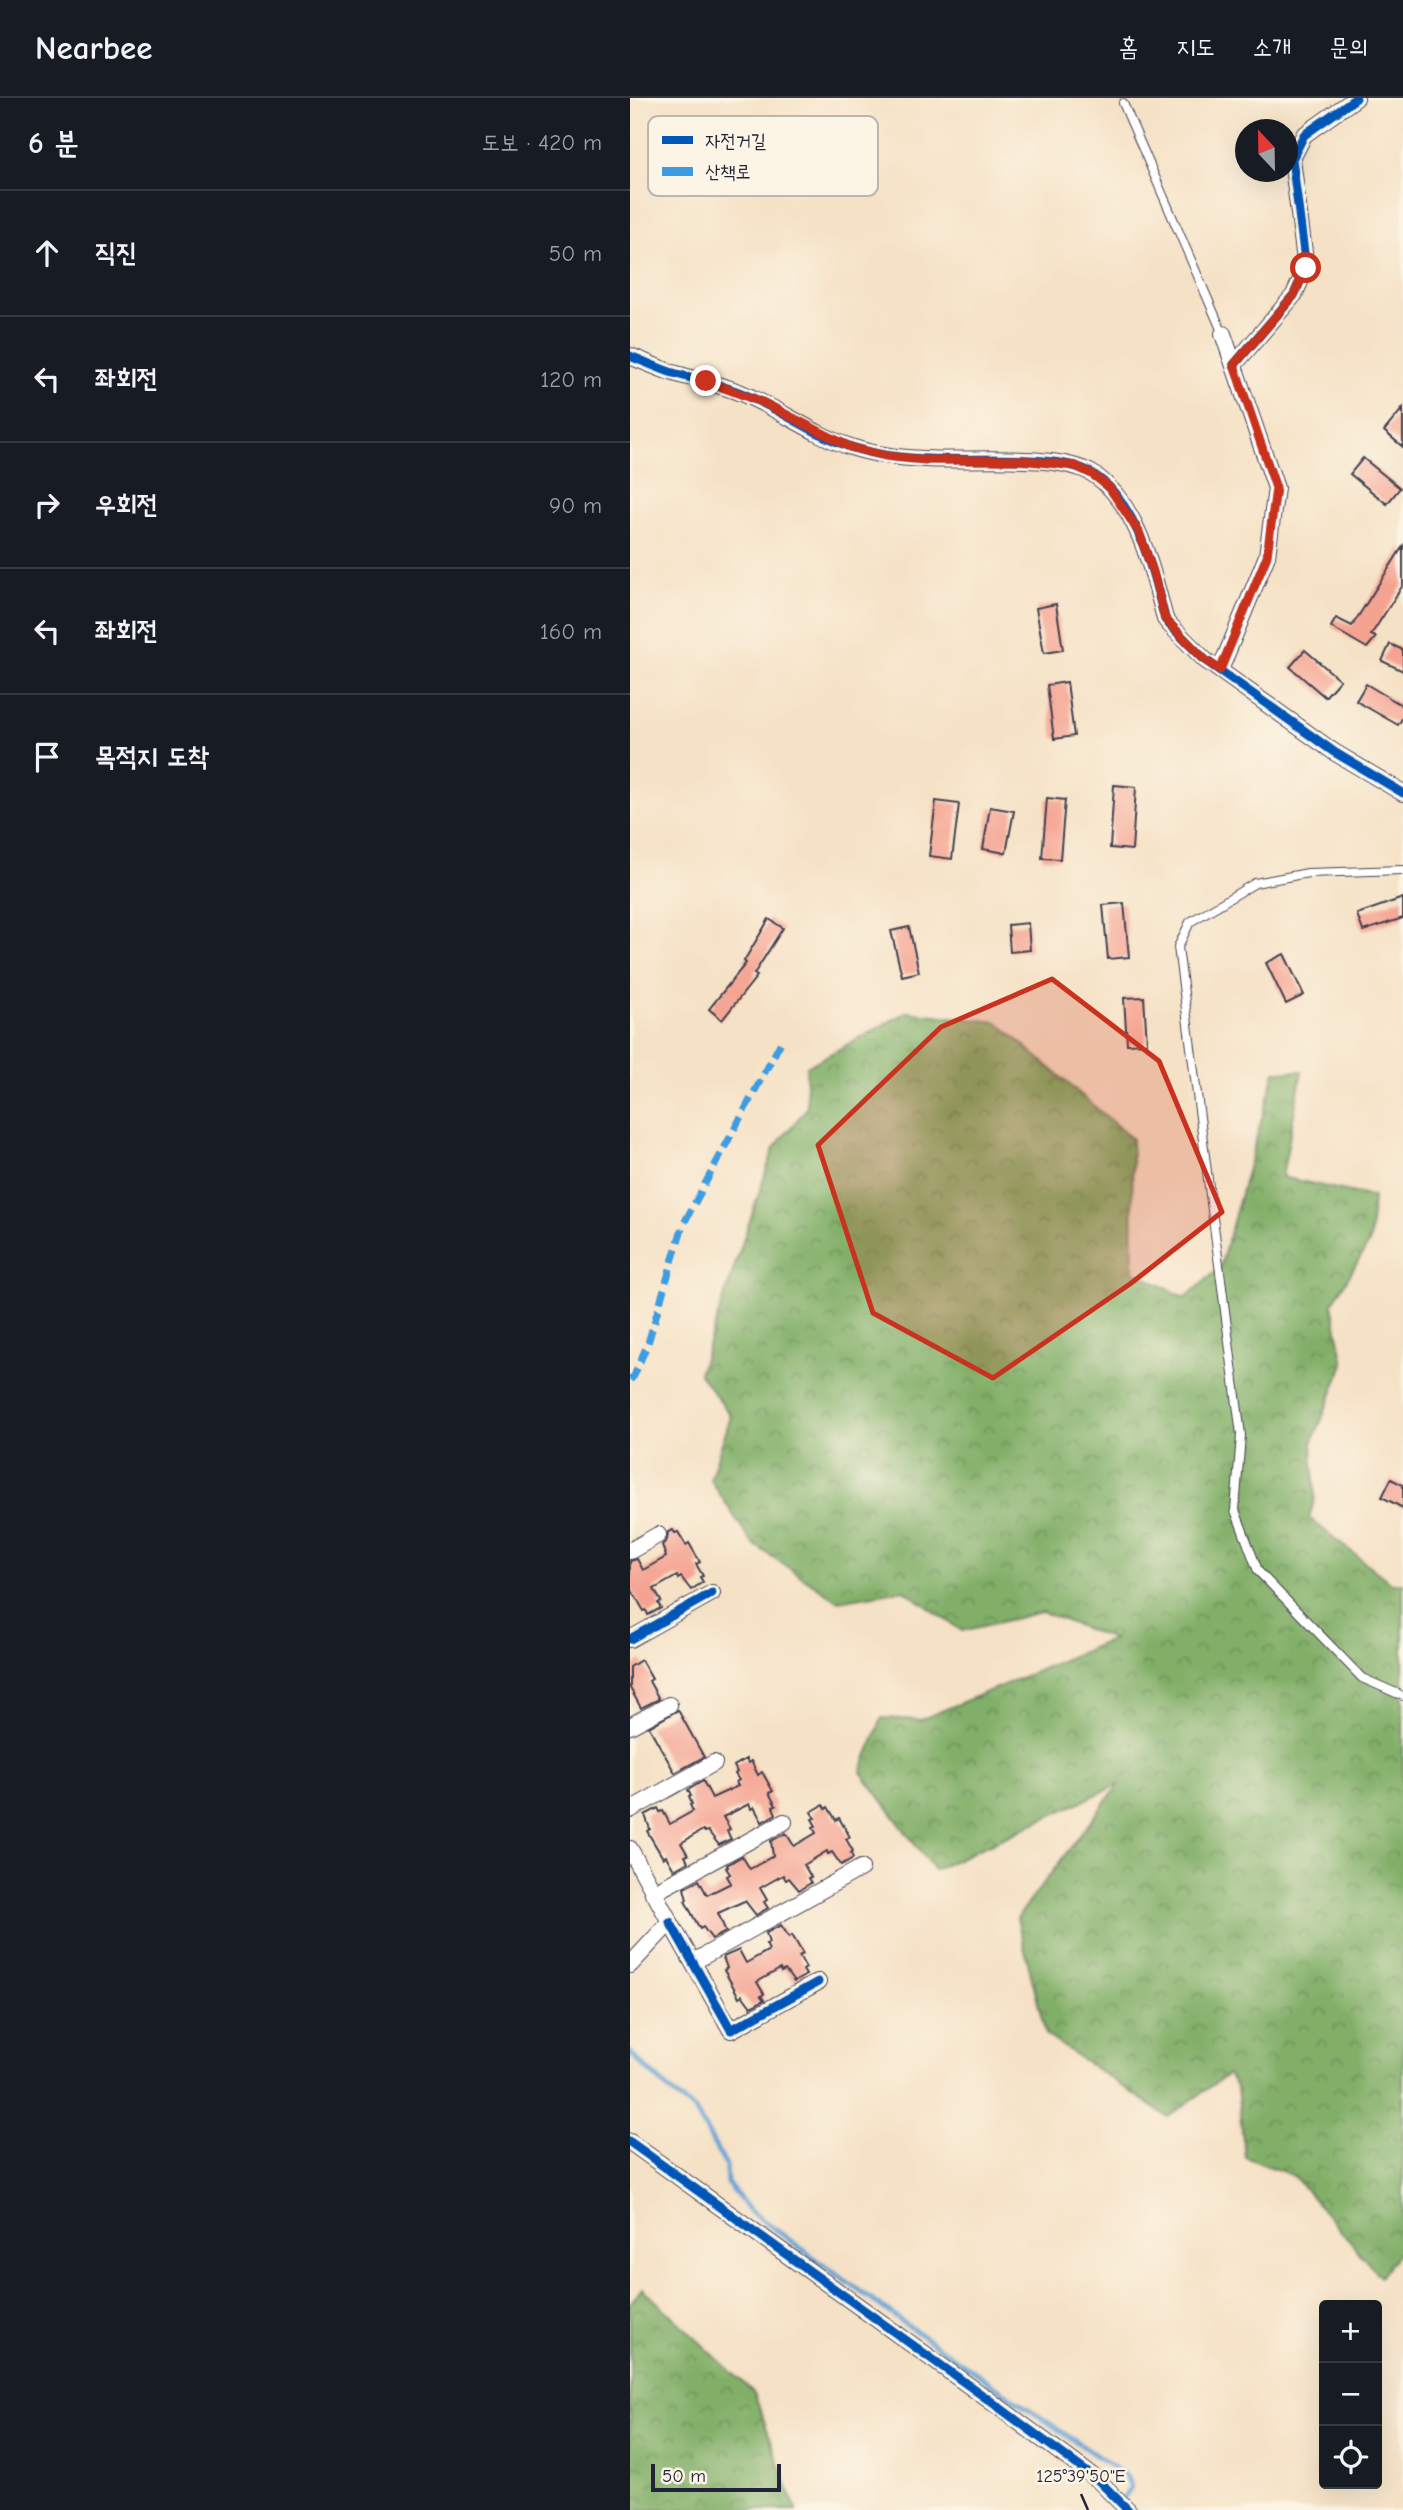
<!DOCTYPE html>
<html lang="ko">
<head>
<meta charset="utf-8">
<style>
	body { margin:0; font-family:"Comic Neue","Poor Story",sans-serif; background:#20242c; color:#f1f3f6 }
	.controls { position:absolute; right:21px; bottom:21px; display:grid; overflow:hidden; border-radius:7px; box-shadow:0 7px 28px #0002 }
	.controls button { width:63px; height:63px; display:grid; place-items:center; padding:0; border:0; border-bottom:2px solid #363941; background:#171b24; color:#f1f3f6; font:35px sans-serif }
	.compass { position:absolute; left:605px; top:21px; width:63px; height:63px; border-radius:50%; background:#171b24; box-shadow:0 7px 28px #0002; rotate:338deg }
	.scale { position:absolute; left:21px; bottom:18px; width:130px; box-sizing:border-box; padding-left:7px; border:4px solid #22223b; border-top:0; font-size:19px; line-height:24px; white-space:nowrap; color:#22223b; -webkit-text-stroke:5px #fcf5e5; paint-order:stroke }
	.stop { position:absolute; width:21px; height:21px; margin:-16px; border:5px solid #c8321e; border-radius:50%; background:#fff }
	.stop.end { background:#c8321e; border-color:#fff; box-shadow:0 2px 7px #0008 }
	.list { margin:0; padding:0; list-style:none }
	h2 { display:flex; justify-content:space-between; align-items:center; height:91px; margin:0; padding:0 28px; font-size:30px }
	h2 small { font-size:23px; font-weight:400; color:#9ea1a6 }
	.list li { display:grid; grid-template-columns:46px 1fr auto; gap:21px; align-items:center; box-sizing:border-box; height:126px; padding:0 28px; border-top:2px solid #363941 }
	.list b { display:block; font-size:26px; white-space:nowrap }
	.list em { font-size:23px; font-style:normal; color:#9ea1a6 }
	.icon { flex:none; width:38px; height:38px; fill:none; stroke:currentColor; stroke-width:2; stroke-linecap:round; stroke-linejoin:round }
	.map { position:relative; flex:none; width:773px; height:2412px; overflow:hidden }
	header { display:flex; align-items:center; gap:42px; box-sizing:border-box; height:98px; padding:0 35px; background:#171b24; border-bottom:2px solid #363941 }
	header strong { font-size:33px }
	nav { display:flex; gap:38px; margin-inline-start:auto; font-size:24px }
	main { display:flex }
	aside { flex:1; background:#171b24 }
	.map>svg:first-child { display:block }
</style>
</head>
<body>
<header>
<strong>Nearbee</strong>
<nav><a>홈</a><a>지도</a><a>소개</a><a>문의</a></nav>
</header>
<main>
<aside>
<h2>6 분<small>도보 · 420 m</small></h2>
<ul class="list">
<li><svg class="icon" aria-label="ahead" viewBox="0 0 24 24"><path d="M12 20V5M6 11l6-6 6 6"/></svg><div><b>직진</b></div><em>50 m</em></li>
<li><svg class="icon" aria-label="left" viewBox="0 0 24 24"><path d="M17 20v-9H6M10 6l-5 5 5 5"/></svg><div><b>좌회전</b></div><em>120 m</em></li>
<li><svg class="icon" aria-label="right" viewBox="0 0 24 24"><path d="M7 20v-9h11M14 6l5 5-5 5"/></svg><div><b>우회전</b></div><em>90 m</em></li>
<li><svg class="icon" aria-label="left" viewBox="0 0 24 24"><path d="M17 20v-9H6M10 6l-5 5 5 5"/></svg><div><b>좌회전</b></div><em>160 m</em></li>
<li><svg class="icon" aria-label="arrive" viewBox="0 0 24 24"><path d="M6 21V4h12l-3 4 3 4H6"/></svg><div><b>목적지 도착</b></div></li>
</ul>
</aside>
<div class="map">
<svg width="773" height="2412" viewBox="0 0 773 2412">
	<defs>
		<pattern id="forest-crowns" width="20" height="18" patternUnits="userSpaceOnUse" patternTransform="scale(1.75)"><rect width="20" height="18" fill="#81af68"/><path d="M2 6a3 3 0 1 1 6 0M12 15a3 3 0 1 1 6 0" fill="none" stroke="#698e57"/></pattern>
	</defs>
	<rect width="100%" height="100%" fill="#fcf5e5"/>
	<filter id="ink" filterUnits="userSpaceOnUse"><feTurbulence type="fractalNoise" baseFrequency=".0143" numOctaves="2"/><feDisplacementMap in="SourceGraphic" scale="14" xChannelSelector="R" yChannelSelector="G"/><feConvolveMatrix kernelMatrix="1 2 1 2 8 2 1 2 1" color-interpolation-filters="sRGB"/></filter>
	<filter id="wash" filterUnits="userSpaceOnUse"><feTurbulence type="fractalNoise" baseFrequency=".00686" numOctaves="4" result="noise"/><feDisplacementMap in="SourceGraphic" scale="28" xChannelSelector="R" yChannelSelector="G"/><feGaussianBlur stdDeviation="1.57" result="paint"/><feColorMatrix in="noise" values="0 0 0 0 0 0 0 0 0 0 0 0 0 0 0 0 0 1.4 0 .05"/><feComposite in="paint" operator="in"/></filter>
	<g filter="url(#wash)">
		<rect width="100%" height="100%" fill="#f5e1c5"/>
		<g fill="url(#forest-crowns)" stroke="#526852" stroke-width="2">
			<path d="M277 914 367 924 502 1041 503 1173 555 1200 590 1170 645 974 672 973 652 1079 743 1099 740 1143 702 1206 714 1266 682 1345 685 1399 679 1420 762 1486 773 1485V2149L750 2179 664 2078 615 2059 607 1991 598 1976 538 2019 416 1937 387 1820 489 1686 304 1772 231 1674 252 1620 290 1622 483 1541 412 1514 332 1533 274 1492 208 1503 122 1445 80 1381 101 1318 69 1275 144 1050 177 1010 176 969Z"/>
			<path d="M12 2190 124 2295 166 2412H0V2206Z"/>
		</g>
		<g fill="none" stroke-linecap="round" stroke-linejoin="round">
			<path stroke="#64a1d5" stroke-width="5" d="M0 1955 47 1999 65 2012 96 2068 97 2085 120 2113 271 2223 496 2378 501 2389 486 2412"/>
		</g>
		<g id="blocks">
			<g fill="#f5a391">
				<path d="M773 310V349L754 333Z"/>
				<path d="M733 360 770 390 757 406 720 376Z"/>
				<path d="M773 448V487L741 537 746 539 737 550 701 529 706 520 722 528Z"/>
				<path d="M426 506 433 552 414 555 406 510Z"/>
				<path d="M760 546 773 552V573L752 563Z"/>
				<path d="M675 552 710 582 695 599 660 569Z"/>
				<path d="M437 584 444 638 424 641 417 587Z"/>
				<path d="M736 586 773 608V619L768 627 726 603Z"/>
				<path d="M484 687 506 689 502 752 480 750Z"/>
				<path d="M417 700 435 702 430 761 412 760Z"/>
				<path d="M306 703 329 706 322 761 299 758Z"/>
				<path d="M360 709 384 713 376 755 353 751Z"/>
				<path d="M773 800V820L733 833 727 816Z"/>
				<path d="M494 805 499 859 478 861 473 807Z"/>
				<path d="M139 821 153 830 124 876 127 878 92 922 79 911 116 865 114 863Z"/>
				<path d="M398 825 400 852 380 854 378 827Z"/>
				<path d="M279 829 289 874 272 878 261 833Z"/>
				<path d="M654 856 674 897 656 906 636 865Z"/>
				<path d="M514 899 517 945 497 946 494 900Z"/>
				<path d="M761 1381 773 1387V1410L752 1399Z"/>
				<path d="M43 1432 45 1435 48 1434 56 1447 59 1445 70 1464 66 1466 73 1478 70 1479 73 1484 61 1492 51 1479 48 1481 47 1478 24 1491 31 1503 28 1505 31 1510 18 1517 16 1512 14 1513 0 1489V1463L7 1461 13 1472 36 1459 32 1447 37 1442 38 1434Z"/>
				<path d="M11 1562 22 1581 19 1583 29 1601 11 1610 0 1590V1569Z"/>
				<path d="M48 1612 74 1659 45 1675 19 1629Z"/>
				<path d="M116 1661 118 1665 121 1663 128 1677 132 1674 143 1693 139 1695 146 1708 143 1709 146 1716 132 1724 124 1709 121 1711 119 1706 93 1719 100 1731 97 1733 101 1741 89 1747 78 1733 75 1734 73 1732 51 1745 58 1757 55 1758 58 1764 44 1772 36 1758 33 1760 17 1733 20 1731 15 1717 28 1710 30 1714 33 1713 40 1726 63 1713 60 1707 62 1706 59 1699 61 1698 58 1692 73 1683 82 1700 108 1688 106 1684 109 1682 105 1676 107 1674 104 1668Z"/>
				<path d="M193 1707 196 1711 198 1709 206 1722 209 1720 220 1739 216 1741 223 1753 221 1755 223 1760 211 1767 202 1754 198 1756 197 1753 174 1767 181 1779 178 1780 181 1785 169 1792 159 1780 156 1782 153 1777 130 1790 137 1802 134 1804 138 1810 126 1817 115 1803 112 1804 88 1815 96 1834 82 1841 73 1829 70 1831 55 1803 57 1802 54 1790 69 1782 77 1797 101 1785 97 1778 100 1776 96 1770 98 1769 97 1767 112 1758 120 1771 143 1758 141 1743 156 1735 164 1748 186 1735 183 1729 186 1728 182 1721 185 1720 181 1714Z"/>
				<path d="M151 1827 159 1839 162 1837 173 1856 169 1858 176 1870 173 1872 176 1877 164 1884 155 1872 151 1874 150 1871 127 1884 134 1896 131 1898 134 1902 121 1909 112 1897 109 1899 94 1872 97 1870 93 1859 109 1852 116 1865 139 1852 136 1846 139 1845 136 1835Z"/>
			</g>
		</g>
	</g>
	<g filter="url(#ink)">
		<use href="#blocks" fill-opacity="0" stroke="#423f50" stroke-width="2"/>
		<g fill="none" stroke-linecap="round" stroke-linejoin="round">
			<g stroke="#423f50" stroke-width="10">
				<g id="lane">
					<path d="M493 5 593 236"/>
					<path d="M773 772 678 775 625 785 560 824 548 849 611 1337 605 1412 628 1473 732 1580 773 1598"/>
				</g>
			</g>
			<g stroke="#423f50" stroke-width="18">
				<g id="street">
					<path d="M0 258C13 263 26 269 40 274 62 281 85 285 106 293 146 308 181 336 221 349 245 357 270 360 295 361 337 364 428 354 463 376 507 404 523 473 535 521L539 526 575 562 704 654 773 695"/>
					<path d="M604 267 664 197 676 170 662 61 674 37 726 0"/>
					<path d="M590 572 637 458 646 390 593 236"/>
					<path d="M0 1453 28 1437"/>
					<path d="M0 1541 82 1495"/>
					<path d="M0 1628 39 1607"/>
					<path d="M0 1712 84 1665"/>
					<path d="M0 1751 40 1824 0 1867"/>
					<path d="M23 1795 154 1724"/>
					<path d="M40 1824 101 1932 188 1884"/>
					<path d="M63 1864 231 1770"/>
					<path d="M0 2044 359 2302 469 2383 498 2412"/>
				</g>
			</g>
			<use href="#lane" stroke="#fff" stroke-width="8"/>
			<use href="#street" stroke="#fff" stroke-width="16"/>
			<path stroke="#3c9ce2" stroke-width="7" stroke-dasharray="14 7" stroke-linecap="butt" d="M0 1282 4 1278 18 1245 53 1127 151 944"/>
			<g stroke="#fcf5e5" stroke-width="13">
				<g id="cycleway">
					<path d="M0 258C13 263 26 269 40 274 62 281 85 285 106 293 146 308 181 336 221 349 245 357 270 360 295 361 337 364 428 354 463 376 507 404 523 473 535 521L539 526 575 562 704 654 773 695"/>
					<path d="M604 267 664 197 676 170 662 61 674 37 726 0"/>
					<path d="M0 1541 82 1495"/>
					<path d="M40 1824 101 1932 188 1884"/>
					<path d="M0 2044 359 2302 469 2383 498 2412"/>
				</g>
			</g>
			<use href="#cycleway" stroke="#0057b8" stroke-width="9"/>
		</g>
	</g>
	<g fill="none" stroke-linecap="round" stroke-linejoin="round" filter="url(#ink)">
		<path stroke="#c8321e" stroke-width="9" d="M76 283 132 304 220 349 256 358 296 362H392L446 368 462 376 479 389 509 434 523 474 535 521 575 562 590 572 637 458 646 390 604 267 664 197 676 170"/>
	</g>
	<path fill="#c8321e" fill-opacity="0.2" stroke="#c8321e" stroke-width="5" stroke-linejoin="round" d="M422 881 529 963 592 1114 500 1186 363 1280 243 1215 188 1047 311 929Z"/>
	<path fill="none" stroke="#22223b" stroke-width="2.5" d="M451 2396 458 2412"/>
	<rect x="18" y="18" width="230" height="80" rx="10" fill="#fcf5e5" stroke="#bbb6b2" stroke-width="2"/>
	<rect x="32" y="38" width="31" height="8" fill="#0057b8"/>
	<rect x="32" y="69" width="31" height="9" fill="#3c9ce2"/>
	<g font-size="19" fill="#22223b">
		<text x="75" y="49">자전거길</text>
		<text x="75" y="80">산책로</text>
	</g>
	<g font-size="18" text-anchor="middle" fill="#22223b" stroke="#fcf5e5" stroke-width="5" stroke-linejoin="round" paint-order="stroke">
		<text x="451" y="2384">125°39'50"E</text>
	</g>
</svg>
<div class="controls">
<button>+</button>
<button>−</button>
<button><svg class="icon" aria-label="locate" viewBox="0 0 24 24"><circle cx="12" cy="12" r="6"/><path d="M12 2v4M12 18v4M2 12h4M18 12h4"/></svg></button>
</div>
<svg class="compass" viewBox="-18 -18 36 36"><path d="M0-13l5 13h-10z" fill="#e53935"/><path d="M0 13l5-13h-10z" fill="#9ea1a6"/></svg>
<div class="scale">50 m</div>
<div class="stop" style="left:676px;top:170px"></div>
<div class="stop end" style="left:76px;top:283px"></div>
</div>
</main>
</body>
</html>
